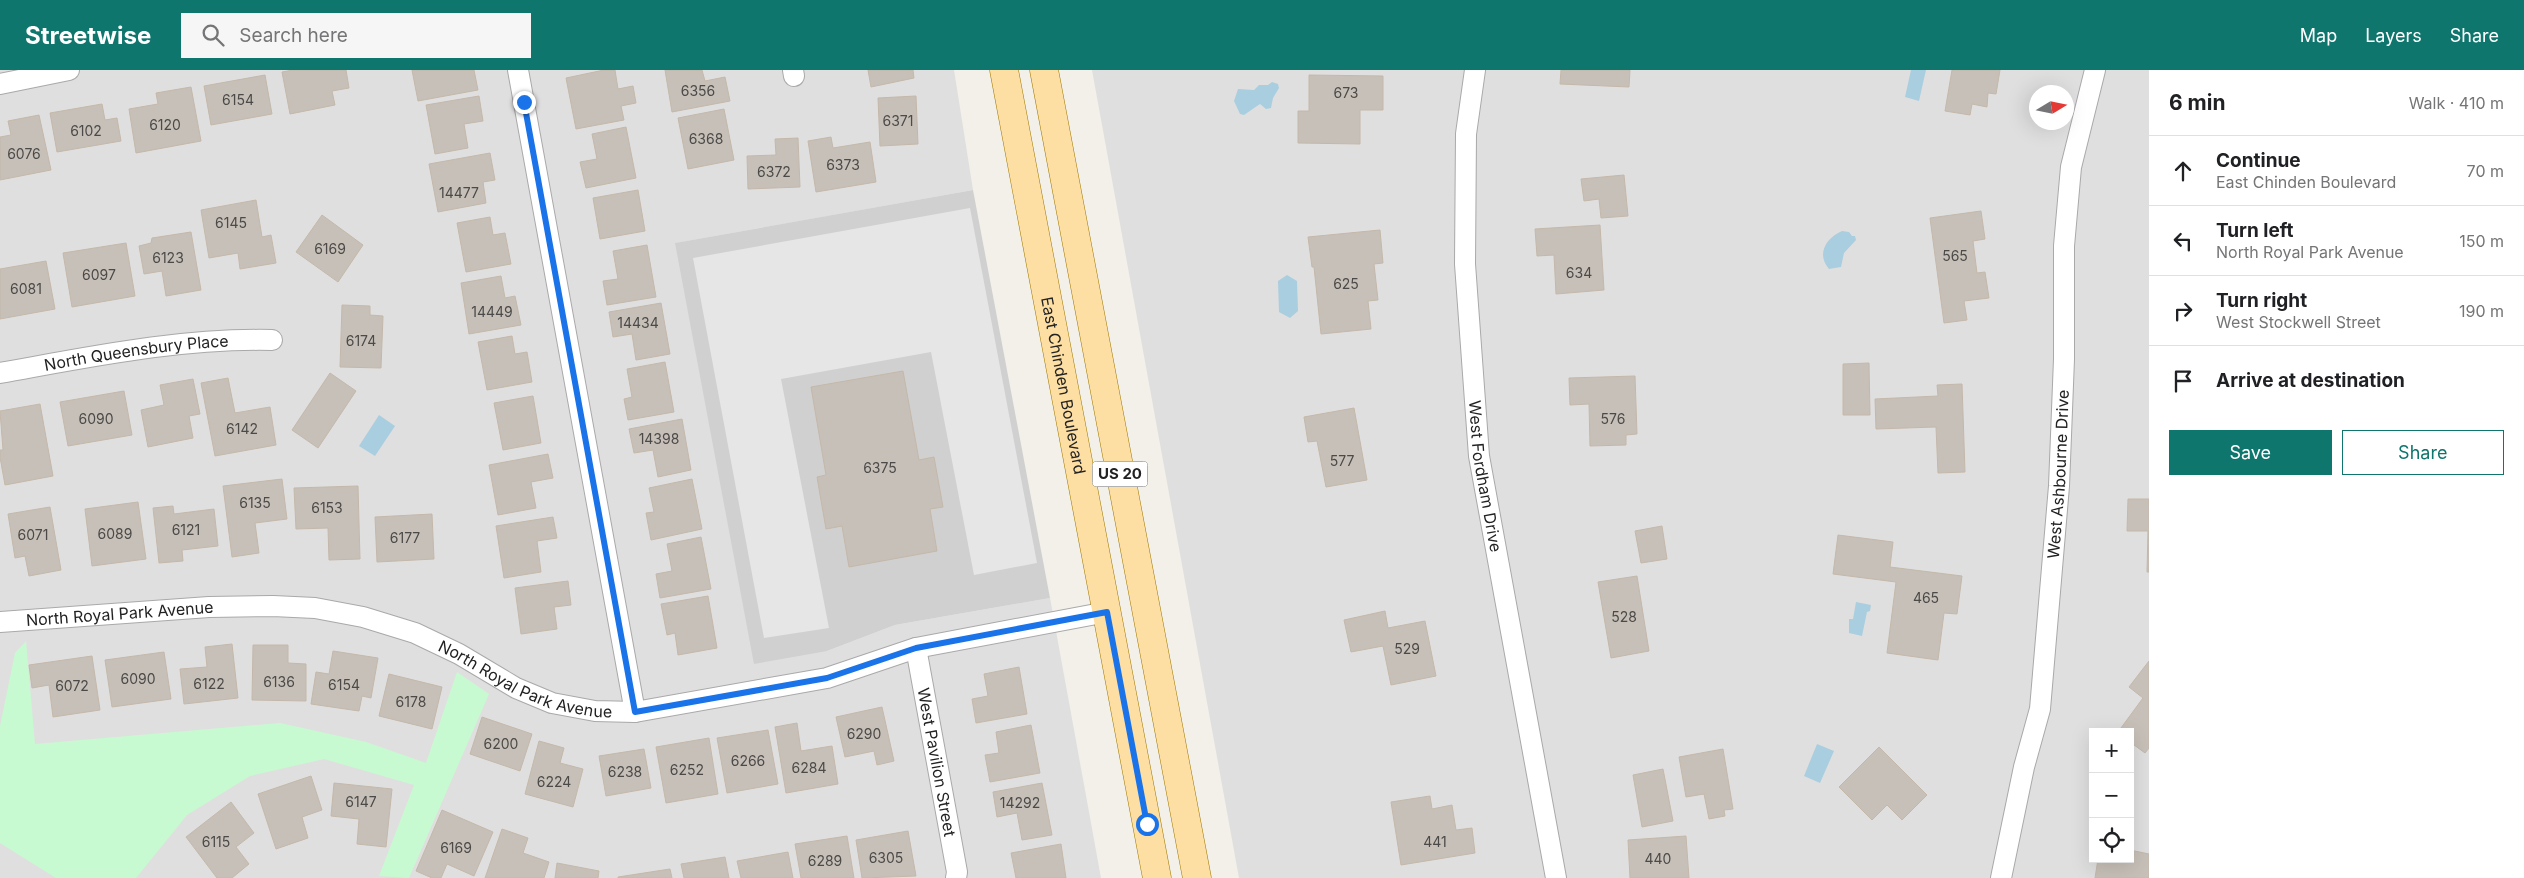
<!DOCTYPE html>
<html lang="en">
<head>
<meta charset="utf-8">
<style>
	body { margin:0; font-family:Inter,sans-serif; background:#f6f6f6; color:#202124 }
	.controls { position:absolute; right:15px; bottom:15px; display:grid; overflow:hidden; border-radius:0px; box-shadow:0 5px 20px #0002 }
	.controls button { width:45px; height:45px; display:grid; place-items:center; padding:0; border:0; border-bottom:1px solid #e0e0e0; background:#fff; color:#202124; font:25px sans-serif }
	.compass { position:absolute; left:2029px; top:15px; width:45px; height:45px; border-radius:50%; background:#fff; box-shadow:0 5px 20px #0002; rotate:80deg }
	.stop { position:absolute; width:15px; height:15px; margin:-11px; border:4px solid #1a73e8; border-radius:50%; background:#fff }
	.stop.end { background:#1a73e8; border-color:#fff; box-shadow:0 1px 5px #0008 }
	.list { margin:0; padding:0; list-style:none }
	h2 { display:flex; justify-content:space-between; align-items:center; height:65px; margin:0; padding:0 20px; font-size:21px }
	h2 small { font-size:16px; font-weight:400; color:#757577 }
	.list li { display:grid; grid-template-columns:32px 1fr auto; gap:15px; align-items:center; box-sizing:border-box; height:70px; padding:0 20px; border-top:1px solid #e0e0e0 }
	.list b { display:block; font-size:19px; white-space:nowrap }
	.list p { margin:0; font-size:16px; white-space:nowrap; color:#757577 }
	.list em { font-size:16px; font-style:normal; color:#757577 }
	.actions { display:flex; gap:10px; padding:15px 20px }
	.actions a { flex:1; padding:11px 0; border:1px solid #0f766e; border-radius:0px; text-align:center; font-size:18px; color:#0f766e }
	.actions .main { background:#0f766e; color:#fff }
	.icon { flex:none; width:28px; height:28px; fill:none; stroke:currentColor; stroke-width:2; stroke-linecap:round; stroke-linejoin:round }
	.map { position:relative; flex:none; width:2149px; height:808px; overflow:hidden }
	header { display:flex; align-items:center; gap:30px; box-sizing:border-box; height:70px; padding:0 25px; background:#0f766e; color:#fff }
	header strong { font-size:24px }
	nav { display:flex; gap:28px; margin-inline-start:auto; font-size:18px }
	.search { width:350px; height:45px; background:#f6f6f6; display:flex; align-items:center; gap:12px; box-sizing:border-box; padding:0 18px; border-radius:0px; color:#757577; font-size:19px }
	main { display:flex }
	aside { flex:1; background:#fff }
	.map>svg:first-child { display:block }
</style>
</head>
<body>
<header>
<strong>Streetwise</strong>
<div class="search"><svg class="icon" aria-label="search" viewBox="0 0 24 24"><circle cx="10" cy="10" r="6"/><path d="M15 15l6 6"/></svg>Search here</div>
<nav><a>Map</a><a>Layers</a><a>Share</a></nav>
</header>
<main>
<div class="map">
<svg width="2149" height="808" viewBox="0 0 2149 808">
	<rect width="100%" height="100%" fill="#f2f0e9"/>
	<g fill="#e0dfdf" fill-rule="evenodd">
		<path d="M0 0H954L973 120 676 173 827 581 895 555 1050 528 1101 808H0Z"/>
		<path d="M1092 0H2149V808H1239ZM2036 22H2066V52H2036ZM2093 662H2130V789H2093Z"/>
	</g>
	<path fill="#d0d0d0" d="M973 120 1050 528 895 555 827 581 754 594 675 173Z"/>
	<path fill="#c7fad0" d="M26 571 35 674 280 653 366 672 426 693 457 602 489 624 409 808 379 806 414 715 324 689 250 706 187 745 136 808H56L0 773V656L15 583Z"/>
	<path fill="#e6e6e6" d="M970 138 1037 493 974 505 931 282 781 309 829 558 764 568 693 188Z"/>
	<g fill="#a9cedf">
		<path d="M1911 0H1926L1919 31 1905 27Z"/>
		<path d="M1272 12 1278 14 1279 18 1273 28 1271 38 1266 39 1260 34 1244 45 1240 44 1234 31 1238 19 1254 20 1259 15H1268Z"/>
		<path d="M1842 161 1849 162 1852 166H1855L1856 170 1844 183 1841 197 1829 199C1816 184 1826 168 1842 161Z"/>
		<path d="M1287 205 1297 211 1298 241 1290 248 1279 242 1278 211Z"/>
		<path d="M379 345 395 356 375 386 359 376Z"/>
		<path d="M1856 532 1871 535 1870 541 1867 542 1862 566 1849 563V549H1853Z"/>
		<path d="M1817 674 1834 681 1820 713 1804 706Z"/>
	</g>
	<g fill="#c7c0b8" stroke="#c4b8aa">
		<path d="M293 0H346L349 18 332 21 335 35 290 44 282 2Z"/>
		<path d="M412 0H474L478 20 418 31Z"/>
		<path d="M604 0H615L618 19 633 16 636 33 621 36 624 50 576 59 566 8Z"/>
		<path d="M665 0H702L705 11 725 7 730 31 672 42Z"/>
		<path d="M868 0H913L914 8 871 17Z"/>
		<path d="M1561 0H1630L1629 17 1560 14Z"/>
		<path d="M1952 0H2000L1996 24 1988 23 1987 37 1972 34 1970 45 1945 41Z"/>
		<path d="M265 5 272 44 211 55 204 16Z"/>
		<path d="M1309 5 1383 6V40H1360V74L1298 73V41H1309Z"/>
		<path d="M191 17 201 71 136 83 129 39 158 34 156 23Z"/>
		<path d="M479 26 483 51 464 54 468 78 435 84 426 35Z"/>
		<path d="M916 26 918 74 880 76 878 28Z"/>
		<path d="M102 34 105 50 117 48 121 71 57 82 50 43Z"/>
		<path d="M724 39 734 90 688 99 678 48Z"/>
		<path d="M39 45 51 100 0 110V67L11 65 8 51Z"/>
		<path d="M626 57 636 108 586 118 580 92 597 89 592 64Z"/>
		<path d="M831 67 833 78 870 72 876 112 816 122 808 71Z"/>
		<path d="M798 68 800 117 748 119 747 86 776 85 775 69Z"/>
		<path d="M490 83 495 110 483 112 486 133 438 142 429 94Z"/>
		<path d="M1624 105 1628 146 1601 148 1599 129 1584 131 1581 109Z"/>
		<path d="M638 120 645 161 600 169 593 128Z"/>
		<path d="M256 130 262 167 271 165 276 193 240 199 238 183 209 188 201 140Z"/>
		<path d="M1981 141 1985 169 1973 171 1977 203 1985 202 1989 228 1964 231 1967 250 1944 253 1930 148Z"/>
		<path d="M322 145 363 175 338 212 296 182Z"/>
		<path d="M490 147 493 165 505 163 511 194 466 202 457 153Z"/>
		<path d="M1600 155 1604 220 1556 224 1554 185 1537 186 1535 159Z"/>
		<path d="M1380 160 1383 193 1374 194 1378 230 1368 231 1371 259 1321 264 1314 197H1312L1308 167Z"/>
		<path d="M191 162 201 220 166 226 162 201 144 204 139 176 151 173 152 168Z"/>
		<path d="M126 173 135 226 72 237 63 183Z"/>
		<path d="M647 175 656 227 607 235 603 211 618 209 613 181Z"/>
		<path d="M46 191 55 239 0 249V199Z"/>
		<path d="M501 206 505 228 515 226 521 255 469 264 461 213Z"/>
		<path d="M661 233 670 284 636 290 632 264 613 267 609 242Z"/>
		<path d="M342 235 370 236V245L383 246 381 298 340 297Z"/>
		<path d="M512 266 515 284 527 282 532 312 487 320 478 272Z"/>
		<path d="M665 292 674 342 628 350 624 329 632 327 627 299Z"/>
		<path d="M1869 293 1870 345H1843V294Z"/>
		<path d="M903 301 919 390 934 387 943 437 930 439 937 481 849 497 842 456 826 459 817 407 826 405 811 317Z"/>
		<path d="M330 303 356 321 318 378 292 360Z"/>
		<path d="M1635 306 1637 364 1626 365V375L1590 376 1589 334 1570 335 1569 308Z"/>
		<path d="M228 308 235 343 270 337 276 375 215 386 201 313Z"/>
		<path d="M193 309 200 344 189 346 193 368 148 377 141 340 164 335 160 315Z"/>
		<path d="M1962 314 1965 402 1938 403 1936 357 1876 359 1875 329 1938 326 1937 315Z"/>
		<path d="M124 321 132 365 68 376 60 332Z"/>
		<path d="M533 326 541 373 503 380 494 333Z"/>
		<path d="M40 334 53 406 5 415 0 387V380H3L0 341Z"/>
		<path d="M1354 338 1367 410 1326 417 1317 371 1308 372 1304 347Z"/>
		<path d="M682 349 691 400 658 407 653 380 634 383 629 359Z"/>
		<path d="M548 384 553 408 531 412 536 438 498 445 489 395Z"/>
		<path d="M282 409 287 449 255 453 259 483 232 487 223 416Z"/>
		<path d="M692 409 702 459 651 470 646 443 654 442 649 418Z"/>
		<path d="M358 416 360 489 329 490 328 458 296 459 294 418Z"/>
		<path d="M2128 429H2149V502H2147L2148 461H2127Z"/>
		<path d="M138 432 146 489 92 496 85 439Z"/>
		<path d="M173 436 174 444 214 439 218 476 182 480 183 491 159 493 153 438Z"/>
		<path d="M50 437 61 500 29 506 25 486 15 488 8 444Z"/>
		<path d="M432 444 434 489 377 492 375 447Z"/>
		<path d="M553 447 557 468 537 471 541 502 504 508 496 456Z"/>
		<path d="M1662 456 1667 489 1641 493 1635 461Z"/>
		<path d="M1838 465 1893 472 1890 497 1962 506 1957 544 1944 543 1938 590 1887 583 1896 512 1833 504Z"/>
		<path d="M701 467 711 519 660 528 656 504 672 501 667 474Z"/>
		<path d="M1637 506 1649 581 1611 588 1598 512Z"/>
		<path d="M568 511 571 535 554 537 557 559 521 564 515 518Z"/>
		<path d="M708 526 717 578 678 585 675 563 667 565 661 534Z"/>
		<path d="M1385 541 1388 558 1425 551 1436 606 1391 615 1383 576 1351 582 1344 550Z"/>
		<path d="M232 574 238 628 184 634 180 599 207 597 205 577Z"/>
		<path d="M253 575H288V593L306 594V631L252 630Z"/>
		<path d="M333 581 378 588 371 628 362 626 359 641 311 634 316 602 329 604Z"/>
		<path d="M164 582 171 629 112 637 105 590Z"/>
		<path d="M92 586 100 640 53 647 49 615 32 618 29 595Z"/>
		<path d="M2149 591V678L2145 683 2130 672V662H2118L2143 628 2129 617Z"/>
		<path d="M1019 597 1027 644 976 653 972 629 988 626 984 604Z"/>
		<path d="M389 604 442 617 432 659 379 646Z"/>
		<path d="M882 637 894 691 877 695 874 681 845 687 836 647Z"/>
		<path d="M482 647 532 664 520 701 470 684Z"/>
		<path d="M797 653 801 681 832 676 838 714 786 723 775 657Z"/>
		<path d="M1031 655 1040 703 990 712 985 685 999 683 996 662Z"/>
		<path d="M768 660 778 714 727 723 717 668Z"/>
		<path d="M709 668 718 724 666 733 656 677Z"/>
		<path d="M539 671 564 678 560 693 583 699 573 737 525 724Z"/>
		<path d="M1879 677 1927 725 1902 750 1887 735 1872 750 1839 717Z"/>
		<path d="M644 679 651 718 606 726 599 686Z"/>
		<path d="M1723 679 1733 739 1724 740 1725 746 1709 749 1704 724 1686 727 1679 687Z"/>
		<path d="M1663 699 1673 751 1642 757 1633 705Z"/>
		<path d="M311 706 322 740 302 747 308 768 276 779 258 724Z"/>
		<path d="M334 713 392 719 386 777 357 774 359 749 331 746Z"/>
		<path d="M1042 713 1052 765 1022 770 1017 743 997 747 993 722Z"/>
		<path d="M1430 726 1432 739 1452 735 1456 760 1472 758 1475 783 1401 795 1391 732Z"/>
		<path d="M231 732 254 763 236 777 249 794 232 808H217L186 767Z"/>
		<path d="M442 740 493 762 474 806 447 794 441 808H432L416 801Z"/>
		<path d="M502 759 528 768 523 783 549 792 544 808H485Z"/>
		<path d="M908 761 916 806 862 808 856 770Z"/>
		<path d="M847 766 854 808H801L795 774Z"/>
		<path d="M1686 766 1689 808H1630L1628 770Z"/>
		<path d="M1061 774 1066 808H1016L1011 783Z"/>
		<path d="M2130 780 2149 784V808H2095L2098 789H2130Z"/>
		<path d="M788 782 793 808H741L737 791Z"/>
		<path d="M725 787 729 808H684L681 794Z"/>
		<path d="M557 793 599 801 598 808H555Z"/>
		<path d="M670 799 672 808H618V807Z"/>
	</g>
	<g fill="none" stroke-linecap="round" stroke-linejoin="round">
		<g stroke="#a9a9a9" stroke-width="22">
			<g id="street">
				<path d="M518 0 635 642"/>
				<path d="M793 0 794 6"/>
				<path id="s1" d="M1475 0 1466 64 1465 194 1479 386 1556 808"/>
				<path d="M0 14 69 0"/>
				<path id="s2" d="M0 303C90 287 180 268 272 270"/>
				<path id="s3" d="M0 552 209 537 273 536 315 538 363 547 415 563 459 584 516 618 552 633 595 641 635 642 827 608 916 578 1107 542"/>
				<path id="s4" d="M916 578 957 802 956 808"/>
				<path id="s5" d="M2001 808 2024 697 2040 639 2059 416 2064 289V176L2071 97 2095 0"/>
			</g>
		</g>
		<g stroke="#9f7900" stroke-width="29">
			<g id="primary">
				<path id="s6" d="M1004 0 1157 808"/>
				<path d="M1044 0 1197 808"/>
			</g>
		</g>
		<use href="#street" stroke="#fff" stroke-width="20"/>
		<use href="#primary" stroke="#fddea3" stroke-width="28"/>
	</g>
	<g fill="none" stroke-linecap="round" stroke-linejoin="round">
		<path stroke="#1a73e8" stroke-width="6" d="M524 32 635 642 827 608 916 578 1107 542 1147 754"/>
	</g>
	<g text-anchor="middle" stroke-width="4" stroke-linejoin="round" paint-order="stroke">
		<g font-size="14" fill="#4b4a48">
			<text x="698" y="26">6356</text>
			<text x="1346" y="28">673</text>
			<text x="238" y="35">6154</text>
			<text x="898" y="56">6371</text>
			<text x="165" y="60">6120</text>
			<text x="86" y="66">6102</text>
			<text x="706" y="74">6368</text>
			<text x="24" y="89">6076</text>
			<text x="843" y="100">6373</text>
			<text x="774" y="107">6372</text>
			<text x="459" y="128">14477</text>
			<text x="231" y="158">6145</text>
			<text x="330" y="184">6169</text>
			<text x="1955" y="191">565</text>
			<text x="168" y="193">6123</text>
			<text x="1579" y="208">634</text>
			<text x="99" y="210">6097</text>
			<text x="1346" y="219">625</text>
			<text x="26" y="224">6081</text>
			<text x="492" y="247">14449</text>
			<text x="638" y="258">14434</text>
			<text x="361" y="276">6174</text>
			<text x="96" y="354">6090</text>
			<text x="1613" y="354">576</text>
			<text x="242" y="364">6142</text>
			<text x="659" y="374">14398</text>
			<text x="1342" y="396">577</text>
			<text x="880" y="403">6375</text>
			<text x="255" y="438">6135</text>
			<text x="327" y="443">6153</text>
			<text x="186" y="465">6121</text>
			<text x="115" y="469">6089</text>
			<text x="33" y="470">6071</text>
			<text x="405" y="473">6177</text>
			<text x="1926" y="533">465</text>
			<text x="1624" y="552">528</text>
			<text x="1407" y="584">529</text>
			<text x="138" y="614">6090</text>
			<text x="279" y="617">6136</text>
			<text x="209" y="619">6122</text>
			<text x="344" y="620">6154</text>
			<text x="72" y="621">6072</text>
			<text x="411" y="637">6178</text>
			<text x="864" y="669">6290</text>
			<text x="501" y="679">6200</text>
			<text x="748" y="696">6266</text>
			<text x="809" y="703">6284</text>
			<text x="687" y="705">6252</text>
			<text x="625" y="707">6238</text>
			<text x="554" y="717">6224</text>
			<text x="361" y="737">6147</text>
			<text x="1020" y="738">14292</text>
			<text x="216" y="777">6115</text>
			<text x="1435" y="777">441</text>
			<text x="456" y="783">6169</text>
			<text x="886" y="793">6305</text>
			<text x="1658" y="794">440</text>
			<text x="825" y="796">6289</text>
		</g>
		<rect fill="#fff" stroke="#646464" stroke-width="1" x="1092.5" y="391.5" width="55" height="25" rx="4"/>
		<g font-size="15" font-weight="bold" fill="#222">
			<text x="1120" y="409">US 20</text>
		</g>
		<g font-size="16" fill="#222" stroke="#fff">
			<text dy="6" stroke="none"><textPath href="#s2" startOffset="138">North Queensbury Place</textPath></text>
			<text dy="6" stroke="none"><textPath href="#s6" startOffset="321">East Chinden Boulevard</textPath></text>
			<text dy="6" stroke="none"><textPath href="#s5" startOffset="409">West Ashbourne Drive</textPath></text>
			<text dy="6" stroke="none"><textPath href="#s1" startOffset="408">West Fordham Drive</textPath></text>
			<text dy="6" stroke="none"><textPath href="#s3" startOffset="120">North Royal Park Avenue</textPath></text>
			<text dy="6" stroke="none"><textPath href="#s3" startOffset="540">North Royal Park Avenue</textPath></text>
			<text dy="6" stroke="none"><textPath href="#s4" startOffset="116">West Pavilion Street</textPath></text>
		</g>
	</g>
</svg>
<div class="controls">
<button>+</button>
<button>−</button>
<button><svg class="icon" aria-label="locate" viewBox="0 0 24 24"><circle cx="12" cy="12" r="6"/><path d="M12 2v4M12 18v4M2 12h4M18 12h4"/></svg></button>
</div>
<svg class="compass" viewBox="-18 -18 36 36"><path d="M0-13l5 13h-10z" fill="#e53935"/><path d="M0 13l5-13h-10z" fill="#757577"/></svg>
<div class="stop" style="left:1147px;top:754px"></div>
<div class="stop end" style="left:524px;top:32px"></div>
</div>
<aside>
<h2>6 min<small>Walk · 410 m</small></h2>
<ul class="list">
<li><svg class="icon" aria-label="ahead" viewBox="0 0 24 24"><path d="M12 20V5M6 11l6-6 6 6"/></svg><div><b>Continue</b><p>East Chinden Boulevard</p></div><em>70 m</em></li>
<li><svg class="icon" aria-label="left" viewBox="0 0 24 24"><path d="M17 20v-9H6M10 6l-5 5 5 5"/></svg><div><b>Turn left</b><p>North Royal Park Avenue</p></div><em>150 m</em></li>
<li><svg class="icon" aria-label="right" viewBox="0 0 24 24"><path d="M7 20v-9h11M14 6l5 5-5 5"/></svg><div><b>Turn right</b><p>West Stockwell Street</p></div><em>190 m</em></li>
<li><svg class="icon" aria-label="arrive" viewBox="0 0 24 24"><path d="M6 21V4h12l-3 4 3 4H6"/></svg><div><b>Arrive at destination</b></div></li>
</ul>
<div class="actions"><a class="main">Save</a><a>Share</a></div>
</aside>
</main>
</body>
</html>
